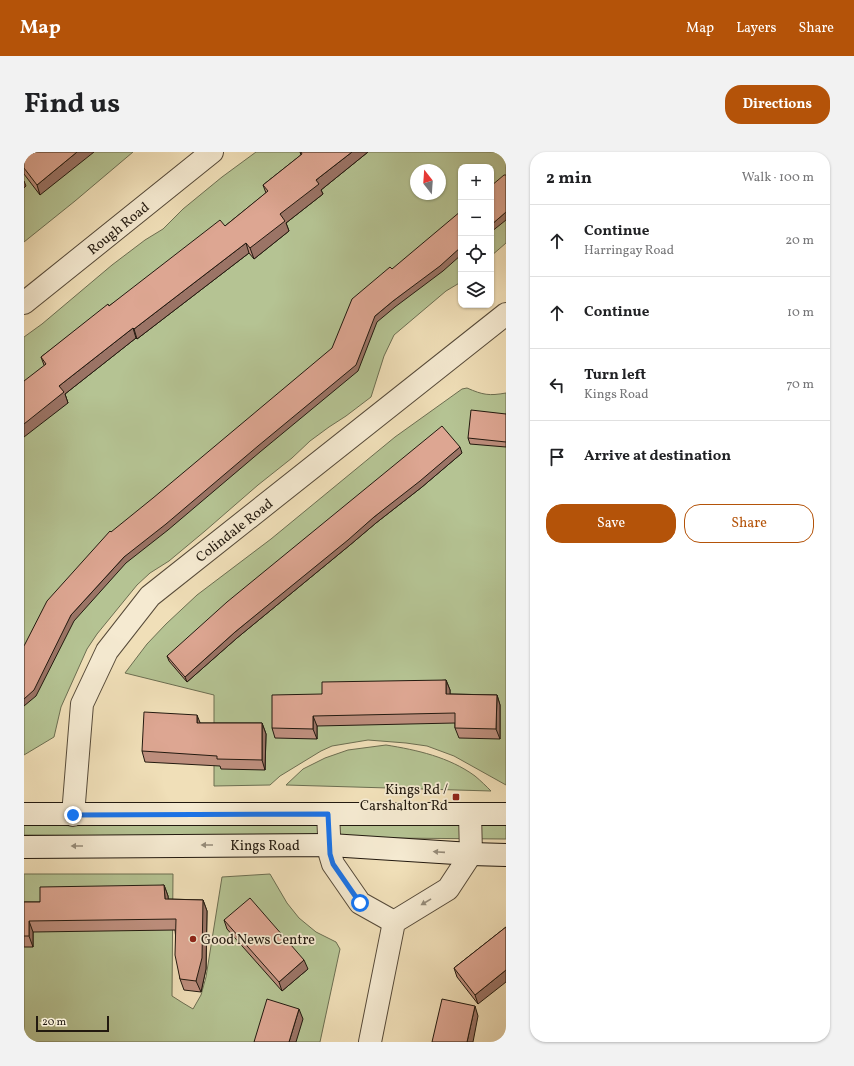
<!DOCTYPE html>
<html lang="en">
<head>
<meta charset="utf-8">
<style>
	body { margin:0; font-family:Vollkorn,serif; background:#f2f2f2; color:#202124 }
	.controls { position:absolute; right:12px; top:12px; display:grid; overflow:hidden; border-radius:8px; box-shadow:0 1px 3px #0004 }
	.controls button { width:36px; height:36px; display:grid; place-items:center; padding:0; border:0; border-bottom:1px solid #e0e0e0; background:#fff; color:#202124; font:20px sans-serif }
	.compass { position:absolute; left:386px; top:12px; width:36px; height:36px; border-radius:50%; background:#fff; box-shadow:0 1px 3px #0004; rotate:343deg }
	.scale { position:absolute; left:12px; bottom:10px; width:73px; box-sizing:border-box; padding-left:4px; border:2px solid #22190f; border-top:0; font-size:11px; line-height:14px; white-space:nowrap; color:#22190f; -webkit-text-stroke:3px #f5ead1; paint-order:stroke }
	.stop { position:absolute; width:12px; height:12px; margin:-9px; border:3px solid #1a73e8; border-radius:50%; background:#fff }
	.stop.end { background:#1a73e8; border-color:#fff; box-shadow:0 1px 4px #0008 }
	.list { margin:0; padding:0; list-style:none }
	h2 { display:flex; justify-content:space-between; align-items:center; height:52px; margin:0; padding:0 16px; font-size:17px }
	h2 small { font-size:13px; font-weight:400; color:#757577 }
	.list li { display:grid; grid-template-columns:26px 1fr auto; gap:12px; align-items:center; box-sizing:border-box; height:72px; padding:0 16px; border-top:1px solid #e0e0e0 }
	.list b { display:block; font-size:15px; white-space:nowrap }
	.list p { margin:0; font-size:13px; white-space:nowrap; color:#757577 }
	.list em { font-size:13px; font-style:normal; color:#757577 }
	.actions { display:flex; gap:8px; padding:12px 16px }
	.actions a { flex:1; padding:9px 0; border:1px solid #b45309; border-radius:16px; text-align:center; font-size:14px; color:#b45309 }
	.actions .main { background:#b45309; color:#fff }
	.icon { flex:none; width:22px; height:22px; fill:none; stroke:currentColor; stroke-width:2; stroke-linecap:round; stroke-linejoin:round }
	.map { position:relative; flex:none; width:482px; height:890px; overflow:hidden; border-radius:16px }
	header { display:flex; align-items:center; gap:24px; box-sizing:border-box; height:56px; padding:0 20px; background:#b45309; color:#fff }
	header strong { font-size:19px }
	nav { display:flex; gap:22px; margin-inline-start:auto; font-size:14px }
	.intro { display:flex; align-items:center; justify-content:space-between; box-sizing:border-box; height:96px; padding:0 24px }
	h1 { margin:0; font-size:28px }
	.button { padding:10px 18px; border-radius:16px; background:#b45309; color:#fff; font-size:14px; font-weight:700 }
	main { display:flex; gap:24px; padding:0 24px }
	aside { flex:1; background:#fff; border-radius:16px; box-shadow:0 1px 3px #0004 }
	.map>svg:first-child { display:block }
</style>
</head>
<body>
<header>
<strong>Map</strong>
<nav><a>Map</a><a>Layers</a><a>Share</a></nav>
</header>
<div class="intro"><h1>Find us</h1><a class="button">Directions</a></div>
<main>
<div class="map">
<svg width="482" height="890" viewBox="0 0 482 890">
	<rect width="100%" height="100%" fill="#f0dfb8"/>
	<filter id="stains"><feTurbulence type="fractalNoise" baseFrequency=".005" numOctaves="4"/><feColorMatrix values="0 0 0 0 .2 0 0 0 0 .09 0 0 0 0 .02 0 0 0 .5 -.17"/></filter>
	<radialGradient id="worn" r=".72"><stop offset=".6" stop-color="#630" stop-opacity="0"/><stop offset="1" stop-color="#630" stop-opacity=".3"/></radialGradient>
	<g fill="#b5c393" stroke="#6c6e51" fill-rule="evenodd">
		<path d="M0 0H109L51 49 0 90Z"/>
		<path d="M232 0H482V91L467 104V15H437V130L422 139 370 183 360 204 347 245 322 264 305 275 286 289 268 306 234 333 181 379 145 409 126 421 113 433 73 482 63 497 37 555 30 585 0 603V185L18 172 88 113 121 88 139 77 159 57 198 25ZM392 18H416V42H392Z"/>
		<path d="M443 236C459 243 465 244 482 241V633L430 604 403 594 382 591 344 588 308 594 297 599 256 624 246 633 190 634V543L101 521 123 492 142 472 173 443 247 387 371 285 438 237Z"/>
		<path d="M362 593C393 598 425 605 451 624 457 629 462 634 467 639L262 633 279 617 301 606 324 598Z"/>
		<path d="M0 666 482 669V687L0 683Z"/>
		<path d="M0 722H149L148 844 159 851 169 857 177 843 182 825 198 725 246 722 263 751 275 766 292 780 312 790 316 797 296 890H0Z"/>
	</g>
	<g fill="none" stroke-linecap="round" stroke-linejoin="round">
		<g stroke="#564a39" stroke-width="24">
			<g id="minor">
				<path d="M304 662 306 702 309 712 336 751 370 770"/>
				<path d="M49 663 58 552 83 499 126 444 482 162"/>
				<path d="M346 890 370 770 424 737 447 702 446 662"/>
			</g>
		</g>
		<g stroke="#564a39" stroke-width="24">
			<path id="tertiary" d="M0 151 188 0"/>
		</g>
		<g stroke="#22190f" stroke-width="24">
			<g id="secondary">
				<path d="M0 662H482"/>
				<path d="M0 695 306 693 447 702 482 703"/>
			</g>
		</g>
		<use href="#minor" stroke="#f5ead1" stroke-width="22"/>
		<use href="#tertiary" stroke="#f5ead1" stroke-width="22"/>
		<use href="#secondary" stroke="#f5ead1" stroke-width="22"/>
	</g>
	<g fill="#be8f7e" stroke="#22190f">
		<path d="M9 0 16 43 0 22V7Z"/>
		<path d="M276 0H344L297 38 299 42 262 71 265 79 230 107 225 101 113 187 112 186 41 242 44 251 20 213 17 205 85 154 201 74 242 41 239 33 277 3Z"/>
		<path d="M482 262V295L446 292 444 286Z"/>
		<path d="M438 301 398 335 352 371 326 393 213 486 163 530 145 509 143 504Z"/>
		<path d="M422 528 426 538V542L473 543 476 553V587L435 586 431 576V571L293 574V587L251 586 248 576 298 542Z"/>
		<path d="M176 571H238L242 582 241 618 197 617 196 614 121 610 118 599Z"/>
		<path d="M140 733 144 744V747L179 748 183 759 182 817 177 840 160 838 156 827 151 778 9 780V795H0V750H16Z"/>
		<path d="M200 768 284 817 258 839 203 777Z"/>
		<path d="M482 775 454 852 433 825 430 816Z"/>
	</g>
	<g fill="#9b7466" stroke="#22190f">
		<path d="M53 0H70L16 43 13 33Z"/>
		<path d="M328 0H344L297 38 299 42 262 71 265 79 230 107 226 96 256 62 292 28Z"/>
		<path d="M0 29 2 34 0 36Z"/>
		<path d="M482 60V68L467 80V73Z"/>
		<path d="M222 91 225 101 113 187 110 177Z"/>
		<path d="M437 95V103L419 119 371 155 353 170 334 219 236 300 144 378 102 411 50 469 12 544 0 554V547L47 463 100 405 351 164 369 149Z"/>
		<path d="M109 176 112 186 41 242 44 251 0 285V272L35 234Z"/>
		<path d="M436 295 438 301 398 335 352 371 326 393 213 486 163 530 161 525 211 480 350 365Z"/>
		<path d="M422 528 426 538V552L422 542Z"/>
		<path d="M473 543 476 553V587L472 577Z"/>
		<path d="M173 563 177 573 173 571Z"/>
		<path d="M289 564 293 574V587L289 577Z"/>
		<path d="M238 571 242 582 241 618 238 608Z"/>
		<path d="M140 733 144 744 145 758 141 747Z"/>
		<path d="M179 748 183 759 182 817 177 840 172 829Z"/>
		<path d="M5 769 9 780V795L5 784Z"/>
		<path d="M280 808 284 817 258 839 255 830Z"/>
		<path d="M482 818V830L454 852 451 843Z"/>
		<path d="M451 854 454 864 449 890H443Z"/>
		<path d="M275 857 279 867 272 890H265Z"/>
	</g>
	<g fill="#dda692" stroke="#22190f">
		<path d="M9 0H53L13 33 0 16V7Z"/>
		<path d="M277 0H328L292 28 295 32 256 62 261 69 226 96 222 91 110 177 109 176 35 234 40 240 0 272V229L22 212 17 205 84 152 85 154 196 68 201 74 244 39 239 33 278 2Z"/>
		<path d="M480 23H482V60L467 73V34Z"/>
		<path d="M437 59V95L416 114 369 149 351 164 332 213 234 294 142 372 100 405 47 463 10 538 0 547V494L23 449 86 379 87 380 129 346 308 196 328 147 366 115 368 117Z"/>
		<path d="M447 258 482 262V290L444 286Z"/>
		<path d="M418 274 436 295 396 329 350 365 324 388 211 480 161 525 143 504 203 450Z"/>
		<path d="M422 528V542L473 543 472 577 431 576V561L289 564V577L248 576V543L298 542V530Z"/>
		<path d="M120 560 173 563V571H238V608L193 607V604L118 599Z"/>
		<path d="M140 733 141 747 179 748 178 806 172 829 156 827 151 803 152 767 5 769V784H0V750H16V735Z"/>
		<path d="M226 746 280 808 255 830 200 768Z"/>
		<path d="M482 775V818L451 843 430 816Z"/>
		<path d="M243 847 275 857 265 890H230Z"/>
		<path d="M418 847 451 854 443 890H408Z"/>
	</g>
	<defs><path id="oneway-solid" d="M-6-.8H1V-3.2L6.5 0L1 3.2V.8H-6Z"/></defs>
	<g fill="#968c7a">
		<use href="#oneway-solid" transform="translate(183 693) rotate(180)"/>
		<use href="#oneway-solid" transform="translate(53 694) rotate(180)"/>
		<use href="#oneway-solid" transform="translate(415 700) rotate(-176)"/>
		<use href="#oneway-solid" transform="translate(402 750) rotate(149)"/>
	</g>
	<g fill="none" stroke-linecap="round" stroke-linejoin="round">
		<path stroke="#1a73e8" stroke-width="5" d="M49 663 304 662 306 702 309 712 336 751"/>
	</g>
	<g fill="#8f2418" stroke="#f5ead1" stroke-width="1.5">
		<rect x="428" y="641" width="8" height="8" rx="2"/>
		<circle cx="169" cy="787" r="4"/>
	</g>
	<g text-anchor="middle" stroke-width="3.5" stroke-linejoin="round" paint-order="stroke">
		<g font-size="14" fill="#22190f" stroke="#f5ead1">
			<text transform="translate(94 76) rotate(-39)" y="5">Rough Road</text>
			<text transform="translate(210 378) rotate(-38)" y="5">Colindale Road</text>
			<text x="241" y="698">Kings Road</text>
		</g>
		<g font-size="14" fill="#22190f" stroke="#f5ead1" text-anchor="end">
			<text x="424" y="642">Kings Rd /<tspan x="424" dy="16">Carshalton Rd</tspan></text>
			<text x="177" y="792" text-anchor="start">Good News Centre</text>
		</g>
	</g>
	<rect width="100%" height="100%" filter="url(#stains)"/>
	<rect width="100%" height="100%" fill="url(#worn)"/>
</svg>
<div class="controls">
<button>+</button>
<button>−</button>
<button><svg class="icon" aria-label="locate" viewBox="0 0 24 24"><circle cx="12" cy="12" r="6"/><path d="M12 2v4M12 18v4M2 12h4M18 12h4"/></svg></button>
<button><svg class="icon" aria-label="layers" viewBox="0 0 24 24"><path d="M12 4l9 5-9 5-9-5zM3 14l9 5 9-5"/></svg></button>
</div>
<svg class="compass" viewBox="-18 -18 36 36"><path d="M0-13l5 13h-10z" fill="#e53935"/><path d="M0 13l5-13h-10z" fill="#757577"/></svg>
<div class="scale">20 m</div>
<div class="stop" style="left:336px;top:751px"></div>
<div class="stop end" style="left:49px;top:663px"></div>
</div>
<aside>
<h2>2 min<small>Walk · 100 m</small></h2>
<ul class="list">
<li><svg class="icon" aria-label="ahead" viewBox="0 0 24 24"><path d="M12 20V5M6 11l6-6 6 6"/></svg><div><b>Continue</b><p>Harringay Road</p></div><em>20 m</em></li>
<li><svg class="icon" aria-label="ahead" viewBox="0 0 24 24"><path d="M12 20V5M6 11l6-6 6 6"/></svg><div><b>Continue</b></div><em>10 m</em></li>
<li><svg class="icon" aria-label="left" viewBox="0 0 24 24"><path d="M17 20v-9H6M10 6l-5 5 5 5"/></svg><div><b>Turn left</b><p>Kings Road</p></div><em>70 m</em></li>
<li><svg class="icon" aria-label="arrive" viewBox="0 0 24 24"><path d="M6 21V4h12l-3 4 3 4H6"/></svg><div><b>Arrive at destination</b></div></li>
</ul>
<div class="actions"><a class="main">Save</a><a>Share</a></div>
</aside>
</main>
</body>
</html>
